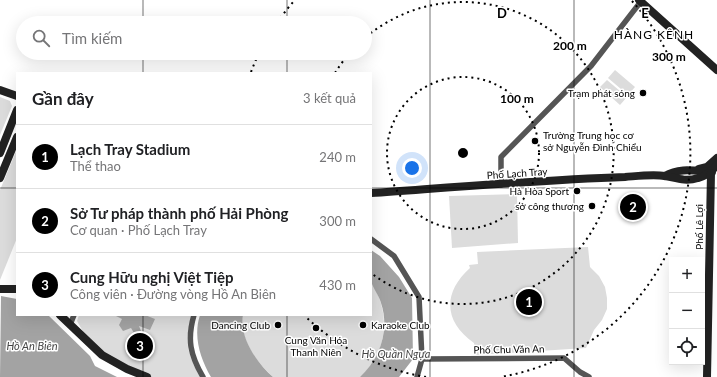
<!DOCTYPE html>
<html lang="vi">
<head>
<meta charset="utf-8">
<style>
	body { margin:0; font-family:Lato,sans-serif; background:#f6f6f6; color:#202124 }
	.controls { position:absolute; right:12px; bottom:12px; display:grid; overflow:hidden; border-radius:0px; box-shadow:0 4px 16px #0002 }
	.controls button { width:36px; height:36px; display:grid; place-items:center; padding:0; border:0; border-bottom:1px solid #e0e0e0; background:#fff; color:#202124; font:20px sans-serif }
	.you { position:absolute; left:412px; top:168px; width:14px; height:14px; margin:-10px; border:3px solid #fff; border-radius:50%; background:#1a73e8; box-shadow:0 0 0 6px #1a73e833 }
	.badge { display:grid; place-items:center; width:26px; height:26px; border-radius:50%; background:#000; color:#fff; font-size:13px; font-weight:700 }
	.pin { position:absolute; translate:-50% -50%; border:2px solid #fff; box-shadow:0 1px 4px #0006 }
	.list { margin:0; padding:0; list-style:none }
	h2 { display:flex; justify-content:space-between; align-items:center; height:52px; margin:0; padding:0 16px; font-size:17px }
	h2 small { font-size:13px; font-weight:400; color:#757577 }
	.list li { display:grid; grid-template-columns:26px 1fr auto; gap:12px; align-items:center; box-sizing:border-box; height:64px; padding:0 16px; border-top:1px solid #e0e0e0 }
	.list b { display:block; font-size:15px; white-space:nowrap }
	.list p { margin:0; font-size:13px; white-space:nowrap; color:#757577 }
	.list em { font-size:13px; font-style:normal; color:#757577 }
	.icon { flex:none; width:22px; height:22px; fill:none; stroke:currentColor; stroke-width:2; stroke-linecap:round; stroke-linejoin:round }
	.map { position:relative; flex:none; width:717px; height:377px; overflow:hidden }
	.search { position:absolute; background:#fff; box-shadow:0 4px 16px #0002; left:16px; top:16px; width:356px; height:44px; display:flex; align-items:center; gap:10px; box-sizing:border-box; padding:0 14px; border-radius:22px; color:#757577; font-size:15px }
	.panel { position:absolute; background:#fff; box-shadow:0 4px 16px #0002; left:16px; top:72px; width:356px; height:244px; border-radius:0px }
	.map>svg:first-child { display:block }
</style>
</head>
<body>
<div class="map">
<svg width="717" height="377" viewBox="0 0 717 377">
	<rect width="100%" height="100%" fill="#fff"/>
	<g fill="#dcdcdc">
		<path d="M615 70 635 87 628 95 608 78Z"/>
		<path d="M607 80 627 97 620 105 600 87Z"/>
		<path d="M0 97 10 101 12 106 0 135Z"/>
		<path d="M17 149V238L0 280V190Z"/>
		<path d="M517 194 518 243 452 248 449 196Z"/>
		<path d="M588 247 590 267 599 276 605 287 607 298V309L602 320 594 330 586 348 476 355 474 343C444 322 442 293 470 268L469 265 478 264 477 252Z"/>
		<path d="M371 282C375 285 376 291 378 295 390 324 384 356 360 377H273C257 363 238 337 243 315H371Z"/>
		<path d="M79 315H192C184 341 187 353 200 377H150L128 368 89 342 77 321Z"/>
	</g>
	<g fill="#a3a3a3">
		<path d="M371 250 380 256 399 277 412 298 413 359 399 377H360C380 359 390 330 381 303 379 296 373 288 371 281 368 273 371 259 371 250Z"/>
		<path d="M1 296 17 299V315H48L90 356 95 366 117 377H0Z"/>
		<path d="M114 315H145L155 319 150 330 139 326 141 331 138 333H134L131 328 123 331 119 325 122 319Z"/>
		<path d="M200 315H243C239 337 257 363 273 377H211C200 358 193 336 200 315Z"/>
	</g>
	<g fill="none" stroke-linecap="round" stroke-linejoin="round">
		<g stroke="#555" stroke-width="5.5">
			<path d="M501 185V157L591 66 642 0"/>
			<path d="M371 239 394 256 419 297 422 359 417 377"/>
			<path d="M194 315C187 339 190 355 203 377"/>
			<path d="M70 325 74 315"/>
			<path d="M422 359 564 358 580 372 589 377"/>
		</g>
		<g stroke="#222" stroke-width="8">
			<path d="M639 0 717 70"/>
			<path d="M0 90 17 96"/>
			<path d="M0 153 17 110"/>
			<path d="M699 169 707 167 717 158"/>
			<path d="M665 176C680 167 695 171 712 172"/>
			<path d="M0 178 17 137"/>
			<path d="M371 193C456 187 540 180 625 177 638 176 653 174 665 176 676 178 685 182 698 178 706 176 712 171 717 165"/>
			<path d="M0 289H17"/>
			<path d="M60 315 102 355 127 369 147 377"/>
			<path d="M707 377 711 173"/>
		</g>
	</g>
	<path fill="none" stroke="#000" stroke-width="1" stroke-opacity="0.55" d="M143 0V23M287 0V23M430 0V377M574 0V377M143 53V73M287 53V73M0 188H17M371 188H717M143 315V377M287 315V377"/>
	<g fill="none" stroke="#000" stroke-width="2" stroke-dasharray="2 4">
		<circle cx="463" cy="153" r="76"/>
		<path d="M335 73A151 151 0 0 1 349 54M366 37A151 151 0 1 1 371 273"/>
		<path d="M426 377A227 227 0 0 1 305 316M251 72A227 227 0 0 1 259 53M277 23A227 227 0 0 1 294 1M632 1A227 227 0 0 1 500 377"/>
	</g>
	<g fill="#000" stroke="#fff" stroke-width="1.5">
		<circle cx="643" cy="93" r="4"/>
		<circle cx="535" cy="141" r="4"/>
		<circle cx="577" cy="191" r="4"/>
		<circle cx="592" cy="206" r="4"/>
		<circle cx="278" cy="325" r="4"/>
		<circle cx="363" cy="325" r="4"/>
		<circle cx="316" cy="328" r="4"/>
	</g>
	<g text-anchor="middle" stroke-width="3" stroke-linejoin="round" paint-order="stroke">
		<g font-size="10" fill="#000" stroke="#fff" text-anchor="end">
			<text x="635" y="97">Trạm phát sóng</text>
			<text x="543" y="139" text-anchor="start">Trường Trung học cơ<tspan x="543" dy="12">sở Nguyễn Đình Chiểu</tspan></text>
			<text x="569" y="195">Hà Hòa Sport</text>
			<text x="584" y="210">sở công thương</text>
			<text x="270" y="329">Dancing Club</text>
			<text x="371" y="329" text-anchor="start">Karaoke Club</text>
			<text x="316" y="344" text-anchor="middle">Cung Văn Hóa<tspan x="316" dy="12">Thanh Niên</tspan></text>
		</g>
		<g font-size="10" fill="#000" stroke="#fff">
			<text transform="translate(517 173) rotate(-4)" y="4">Phố Lạch Tray</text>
			<text transform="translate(699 227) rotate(-90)" y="4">Phố Lê Lợi</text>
			<text transform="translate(509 349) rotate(-1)" y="4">Phố Chu Văn An</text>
		</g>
		<g font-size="11" font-style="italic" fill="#444" stroke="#fff">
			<text x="32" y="350">Hồ An Biên</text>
			<text x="396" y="358">Hồ Quần Ngựa</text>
		</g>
		<g font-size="12" letter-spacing="1" fill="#000" stroke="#fff">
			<text x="654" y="39">HÀNG KÊNH</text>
		</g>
	</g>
	<g font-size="13" text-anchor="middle" font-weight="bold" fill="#000" stroke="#fff" stroke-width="3" stroke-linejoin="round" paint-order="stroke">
		<text x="502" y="18">D</text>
		<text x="645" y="18">E</text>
	</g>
	<circle cx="463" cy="153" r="6" fill="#000" stroke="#fff" stroke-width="2"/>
	<g font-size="12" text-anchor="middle" font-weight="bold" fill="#000" stroke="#fff" stroke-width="3" stroke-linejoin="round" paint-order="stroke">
		<text x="570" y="50">200 m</text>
		<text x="669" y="61">300 m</text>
		<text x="517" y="103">100 m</text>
	</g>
</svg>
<div class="controls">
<button>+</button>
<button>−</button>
<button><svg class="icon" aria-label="locate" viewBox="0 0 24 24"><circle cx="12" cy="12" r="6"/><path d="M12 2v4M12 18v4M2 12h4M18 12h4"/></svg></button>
</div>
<div class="you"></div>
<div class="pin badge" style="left:529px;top:302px">1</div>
<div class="pin badge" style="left:633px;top:207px">2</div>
<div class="pin badge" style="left:140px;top:346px">3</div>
<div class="search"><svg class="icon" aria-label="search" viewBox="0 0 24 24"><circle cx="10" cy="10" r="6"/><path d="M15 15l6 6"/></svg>Tìm kiếm</div>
<section class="panel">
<h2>Gần đây<small>3 kết quả</small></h2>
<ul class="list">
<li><span class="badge">1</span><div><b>Lạch Tray Stadium</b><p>Thể thao</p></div><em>240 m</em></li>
<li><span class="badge">2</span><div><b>Sở Tư pháp thành phố Hải Phòng</b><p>Cơ quan · Phố Lạch Tray</p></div><em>300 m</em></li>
<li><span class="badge">3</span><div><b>Cung Hữu nghị Việt Tiệp</b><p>Công viên · Đường vòng Hồ An Biên</p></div><em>430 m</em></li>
</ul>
</section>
</div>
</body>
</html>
